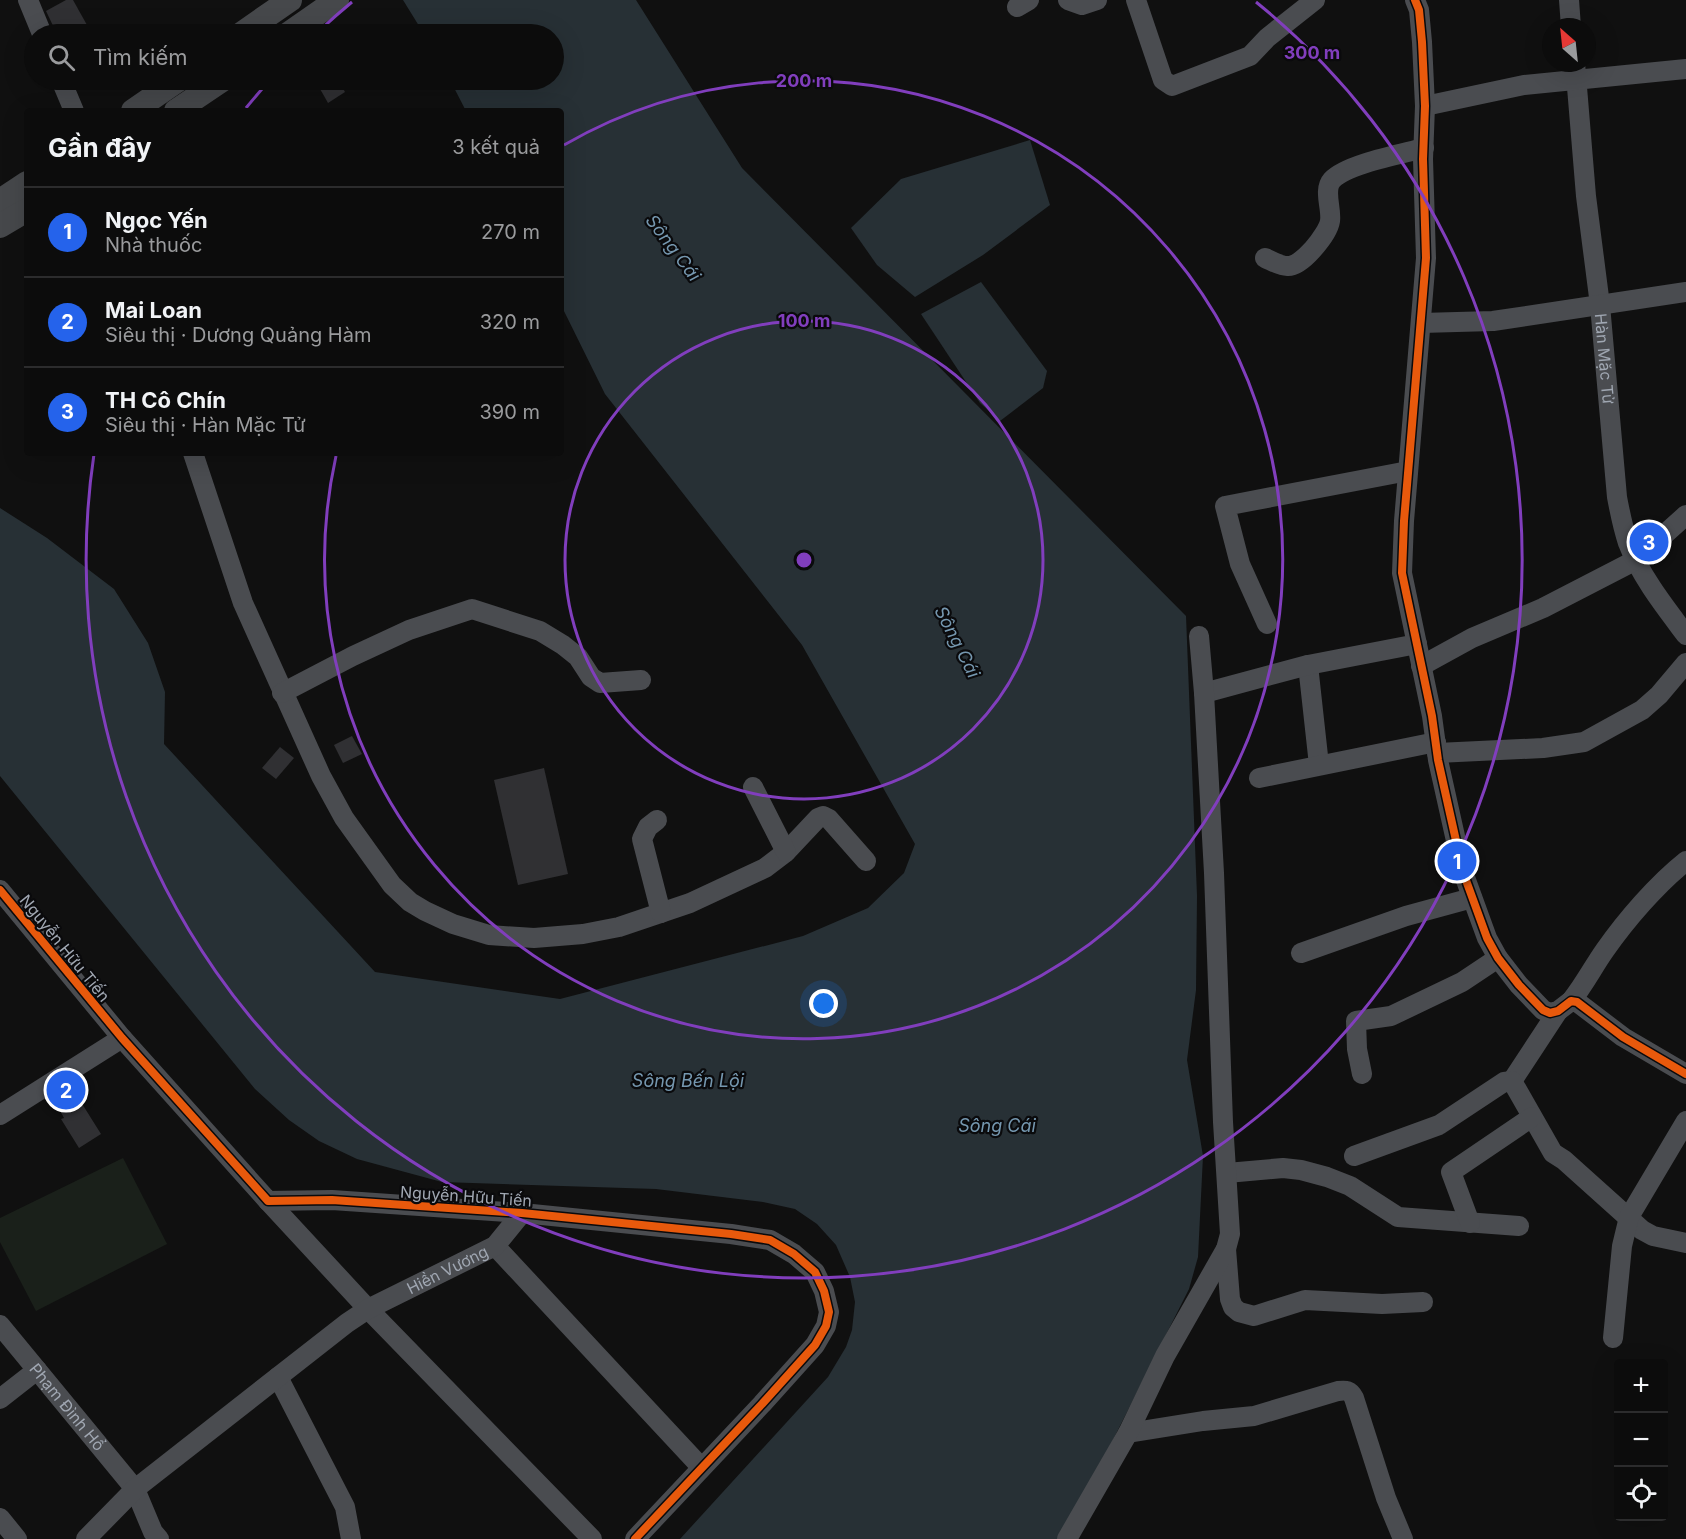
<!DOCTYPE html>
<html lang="vi">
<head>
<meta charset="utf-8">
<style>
	body { margin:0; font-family:Inter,sans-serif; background:#1a1a1a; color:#f1f3f6 }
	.controls { position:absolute; right:18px; bottom:18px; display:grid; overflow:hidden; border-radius:6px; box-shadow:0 6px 24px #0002 }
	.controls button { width:54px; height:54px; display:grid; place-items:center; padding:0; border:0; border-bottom:2px solid #2c2c2d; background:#0c0c0c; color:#f1f3f6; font:30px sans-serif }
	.compass { position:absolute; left:1542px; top:18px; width:54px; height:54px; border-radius:50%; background:#0c0c0c; box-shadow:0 6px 24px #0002; rotate:333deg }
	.you { position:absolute; left:824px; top:1004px; width:21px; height:21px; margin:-15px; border:4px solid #fff; border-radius:50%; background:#1a73e8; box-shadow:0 0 0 9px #1a73e833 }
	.badge { display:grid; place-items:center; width:39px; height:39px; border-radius:50%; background:#2563eb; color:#fff; font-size:20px; font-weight:700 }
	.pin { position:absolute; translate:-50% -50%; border:3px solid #fff; box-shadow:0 2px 6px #0006 }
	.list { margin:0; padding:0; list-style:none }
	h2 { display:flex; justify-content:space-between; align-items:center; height:78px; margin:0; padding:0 24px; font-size:26px }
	h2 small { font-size:20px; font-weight:400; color:#9a9b9d }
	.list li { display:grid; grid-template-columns:39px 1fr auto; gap:18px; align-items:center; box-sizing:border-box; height:90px; padding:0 24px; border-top:2px solid #2c2c2d }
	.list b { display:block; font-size:22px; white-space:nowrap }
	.list p { margin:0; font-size:20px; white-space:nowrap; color:#9a9b9d }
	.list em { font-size:20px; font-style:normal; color:#9a9b9d }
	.icon { flex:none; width:33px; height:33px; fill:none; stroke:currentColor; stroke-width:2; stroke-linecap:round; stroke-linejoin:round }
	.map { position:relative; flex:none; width:1686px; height:1539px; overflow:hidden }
	.search { position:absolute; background:#0c0c0c; box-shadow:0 6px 24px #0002; left:24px; top:24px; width:540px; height:66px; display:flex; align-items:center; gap:15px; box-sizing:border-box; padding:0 21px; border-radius:33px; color:#9a9b9d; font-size:22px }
	.panel { position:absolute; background:#0c0c0c; box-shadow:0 6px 24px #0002; left:24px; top:108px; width:540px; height:348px; border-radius:6px }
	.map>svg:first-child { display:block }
</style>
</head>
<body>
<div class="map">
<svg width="1686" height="1539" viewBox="0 0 1686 1539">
	<rect width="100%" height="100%" fill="#101010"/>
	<path fill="#1a201a" d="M123 1158 167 1244 36 1311 0 1242V1218Z"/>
	<g fill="#273035">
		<path d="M403 0H636L742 168 1186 616 1197 896 1196 990 1187 1060 1203 1156 1198 1257 1189 1289 1063 1539H680L828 1377 846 1347 852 1330 855 1302 850 1277 836 1245 817 1224 795 1209 763 1202 656 1189 442 1182 357 1159 319 1141 289 1120 255 1089 0 776V508L47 538 114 589 148 643 165 692 164 744 375 972 560 999 803 936 868 908 904 873 915 844 802 645 605 394 561 305V111H466L450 80H554V34H424Z"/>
		<path d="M1030 140 1050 205 983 255 915 297 877 265 851 228 901 179Z"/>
		<path d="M981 282 1047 371 1043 388 1000 421 980 403 921 314Z"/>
	</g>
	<g fill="#303033">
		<path d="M66 0H73L92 34H57L46 11Z"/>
		<path d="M315 80H338L345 92 328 103Z"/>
		<path d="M352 736 362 754 343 763 334 745Z"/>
		<path d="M280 747 294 758 276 779 262 768Z"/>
		<path d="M544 768 568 874 518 885 494 780Z"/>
		<path d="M74 1091 101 1134 79 1148 61 1119 64 1118 55 1101Z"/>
	</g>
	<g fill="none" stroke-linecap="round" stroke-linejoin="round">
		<g stroke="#4a4c50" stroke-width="20">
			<path d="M28 0 42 34"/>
			<path d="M1068 0 1082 5 1097 0"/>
			<path d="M1136 0 1163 80 1172 86 1250 56 1267 38 1315 0"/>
			<path d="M1415 0 1419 10 1422 42 1425 106 1423 159 1426 258 1404 521 1402 573 1432 716 1438 760 1463 872 1487 938 1498 958 1519 985 1543 1010 1550 1013 1558 1011 1571 1001 1577 1002 1623 1037 1686 1074"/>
			<path d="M1569 0 1571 27"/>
			<path d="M1017 7 1029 0"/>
			<path id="s1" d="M1575 63 1586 196 1600 305 1617 497C1620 513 1623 528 1628 543 1641 577 1665 607 1686 635"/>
			<path d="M61 80 74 111"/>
			<path d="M1425 106 1524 85 1686 69"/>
			<path d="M1265 258C1272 261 1280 266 1287 266 1301 268 1328 234 1330 221 1332 209 1323 190 1332 180 1347 164 1402 154 1424 148"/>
			<path d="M1421 323 1493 321 1686 292"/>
			<path d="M193 453 243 603 321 776 344 818 392 885 410 902 425 911 453 924 489 935 534 938 583 934 619 927 690 903 765 868 786 852 818 818 823 816 829 819 866 861"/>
			<path d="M1267 624 1240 564 1225 506 1408 471"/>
			<path d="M1308 665 1319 765"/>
			<path d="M1421 666 1472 638 1543 608 1636 560 1686 515"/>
			<path d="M282 693 353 656 409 630 472 609 540 631 563 645 578 657 591 677 600 683 641 680"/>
			<path d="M1204 693 1308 665 1417 644"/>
			<path d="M1437 753 1543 748 1584 742 1642 710 1659 695 1686 663"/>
			<path d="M1259 778 1436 742"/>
			<path d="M753 787 786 852"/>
			<path d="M657 820 648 827 642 839 661 913"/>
			<path d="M0 890 122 1038 268 1201 332 1200 522 1213 731 1234 770 1240 794 1254 815 1272 824 1291 829 1312 826 1326 815 1345 762 1404 635 1539"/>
			<path d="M1301 953 1406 916 1472 898"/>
			<path d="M1571 1001C1584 985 1593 967 1605 950 1626 920 1657 884 1686 861"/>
			<path d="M1362 1074 1357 1049 1356 1021 1391 1016 1462 982 1498 958"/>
			<path d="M1512 1081 1558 1011"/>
			<path d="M0 1115 122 1038"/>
			<path d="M1354 1156 1439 1125 1504 1082 1512 1081 1553 1153 1564 1160 1642 1230 1653 1236 1686 1243"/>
			<path d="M1227 1173 1283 1168 1301 1170 1327 1177 1350 1186 1398 1217 1519 1226"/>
			<path d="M268 1201 368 1309 592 1539"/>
			<path d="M1470 1223 1451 1172 1532 1117"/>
			<path d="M495 1246 701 1467"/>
			<path d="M1226 1249 1230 1299 1233 1307 1239 1312 1254 1316 1305 1300 1382 1304 1423 1302"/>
			<path id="s2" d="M0 1325 135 1489 153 1532 159 1539"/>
			<path d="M1613 1338 1622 1246 1629 1217 1686 1121"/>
			<path d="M278 1377 345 1507 351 1539"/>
			<path d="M0 1399 37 1370"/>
			<path d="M1128 1433 1203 1421 1254 1416 1338 1391C1346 1390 1350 1390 1354 1398L1386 1498 1403 1539"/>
			<path d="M0 1518 17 1539"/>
			<path id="s3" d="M86 1539 135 1489 347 1323 368 1309 495 1246 522 1213"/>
			<path d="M1067 1539 1128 1433 1165 1356 1226 1249 1230 1234 1223 1122 1214 873 1204 693 1199 636"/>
		</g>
		<g stroke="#46484b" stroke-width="24">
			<path d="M241 34 290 0"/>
			<path d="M288 34 337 0"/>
			<path d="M133 111 178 80"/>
			<path d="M176 111 222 80"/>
			<path d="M0 201 27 183"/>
			<path d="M0 226 27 210"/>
		</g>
		<g stroke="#0a0a0c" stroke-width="11">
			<g id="cycleway">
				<path d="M1415 0 1419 10 1422 42 1425 106 1423 159 1426 258 1404 521 1402 573 1432 716 1438 760 1463 872 1487 938 1498 958 1519 985 1543 1010 1550 1013 1558 1011 1571 1001 1577 1002 1623 1037 1686 1074"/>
				<path d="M0 890 122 1038 268 1201 332 1200 522 1213 731 1234 770 1240 794 1254 815 1272 824 1291 829 1312 826 1326 815 1345 762 1404 635 1539"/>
			</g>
		</g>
		<use href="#cycleway" stroke="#e8590c" stroke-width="8"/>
	</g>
	<g fill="none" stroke="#813ebd" stroke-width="3">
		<circle cx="804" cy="560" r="239"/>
		<path d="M564 145A479 479 0 1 1 336 456"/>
		<path d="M246 108A718 718 0 0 1 270 80M319 31A718 718 0 0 1 352 2M1256 2A718 718 0 1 1 94 454"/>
	</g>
	<g text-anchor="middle" stroke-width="4.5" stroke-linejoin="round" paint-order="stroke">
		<g font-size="16" fill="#a0a7b2" stroke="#0a0a0c">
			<text dy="6" stroke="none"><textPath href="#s1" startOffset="297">Hàn Mặc Tử</textPath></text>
			<text transform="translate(65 948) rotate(51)" y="6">Nguyễn Hữu Tiến</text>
			<text transform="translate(466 1196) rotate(4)" y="6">Nguyễn Hữu Tiến</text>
			<text dy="6" stroke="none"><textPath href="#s3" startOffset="453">Hiền Vương</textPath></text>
			<text dy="6" stroke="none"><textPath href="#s2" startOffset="106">Phạm Đình Hổ</textPath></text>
		</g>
		<g font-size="18" font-style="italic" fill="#7597af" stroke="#0a0a0c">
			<text transform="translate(673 248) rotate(53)" y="6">Sông Cái</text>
			<text transform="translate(957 642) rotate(63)" y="6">Sông Cái</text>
			<text x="688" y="1087">Sông Bến Lội</text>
			<text x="997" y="1132">Sông Cái</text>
		</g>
	</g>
	<circle cx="804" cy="560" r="9" fill="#813ebd" stroke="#0a0a0c" stroke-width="3"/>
	<g font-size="18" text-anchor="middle" font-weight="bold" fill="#813ebd" stroke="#0a0a0c" stroke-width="4.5" stroke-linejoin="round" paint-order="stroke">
		<text x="1312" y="59">300 m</text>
		<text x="804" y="87">200 m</text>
		<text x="804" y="327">100 m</text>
	</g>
</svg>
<div class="controls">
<button>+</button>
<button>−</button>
<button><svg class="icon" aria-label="locate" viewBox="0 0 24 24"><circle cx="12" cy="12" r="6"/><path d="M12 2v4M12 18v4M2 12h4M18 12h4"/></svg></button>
</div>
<svg class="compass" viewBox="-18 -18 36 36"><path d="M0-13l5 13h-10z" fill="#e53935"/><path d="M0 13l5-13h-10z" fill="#9a9b9d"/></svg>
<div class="you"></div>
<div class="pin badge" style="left:1457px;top:861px">1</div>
<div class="pin badge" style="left:66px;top:1090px">2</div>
<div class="pin badge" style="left:1649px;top:542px">3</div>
<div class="search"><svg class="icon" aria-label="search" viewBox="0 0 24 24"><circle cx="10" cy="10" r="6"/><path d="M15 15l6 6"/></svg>Tìm kiếm</div>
<section class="panel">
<h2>Gần đây<small>3 kết quả</small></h2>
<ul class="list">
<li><span class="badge">1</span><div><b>Ngọc Yến</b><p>Nhà thuốc</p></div><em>270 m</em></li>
<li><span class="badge">2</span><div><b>Mai Loan</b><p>Siêu thị · Dương Quảng Hàm</p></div><em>320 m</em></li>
<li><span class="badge">3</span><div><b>TH Cô Chín</b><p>Siêu thị · Hàn Mặc Tử</p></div><em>390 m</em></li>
</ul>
</section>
</div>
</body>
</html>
